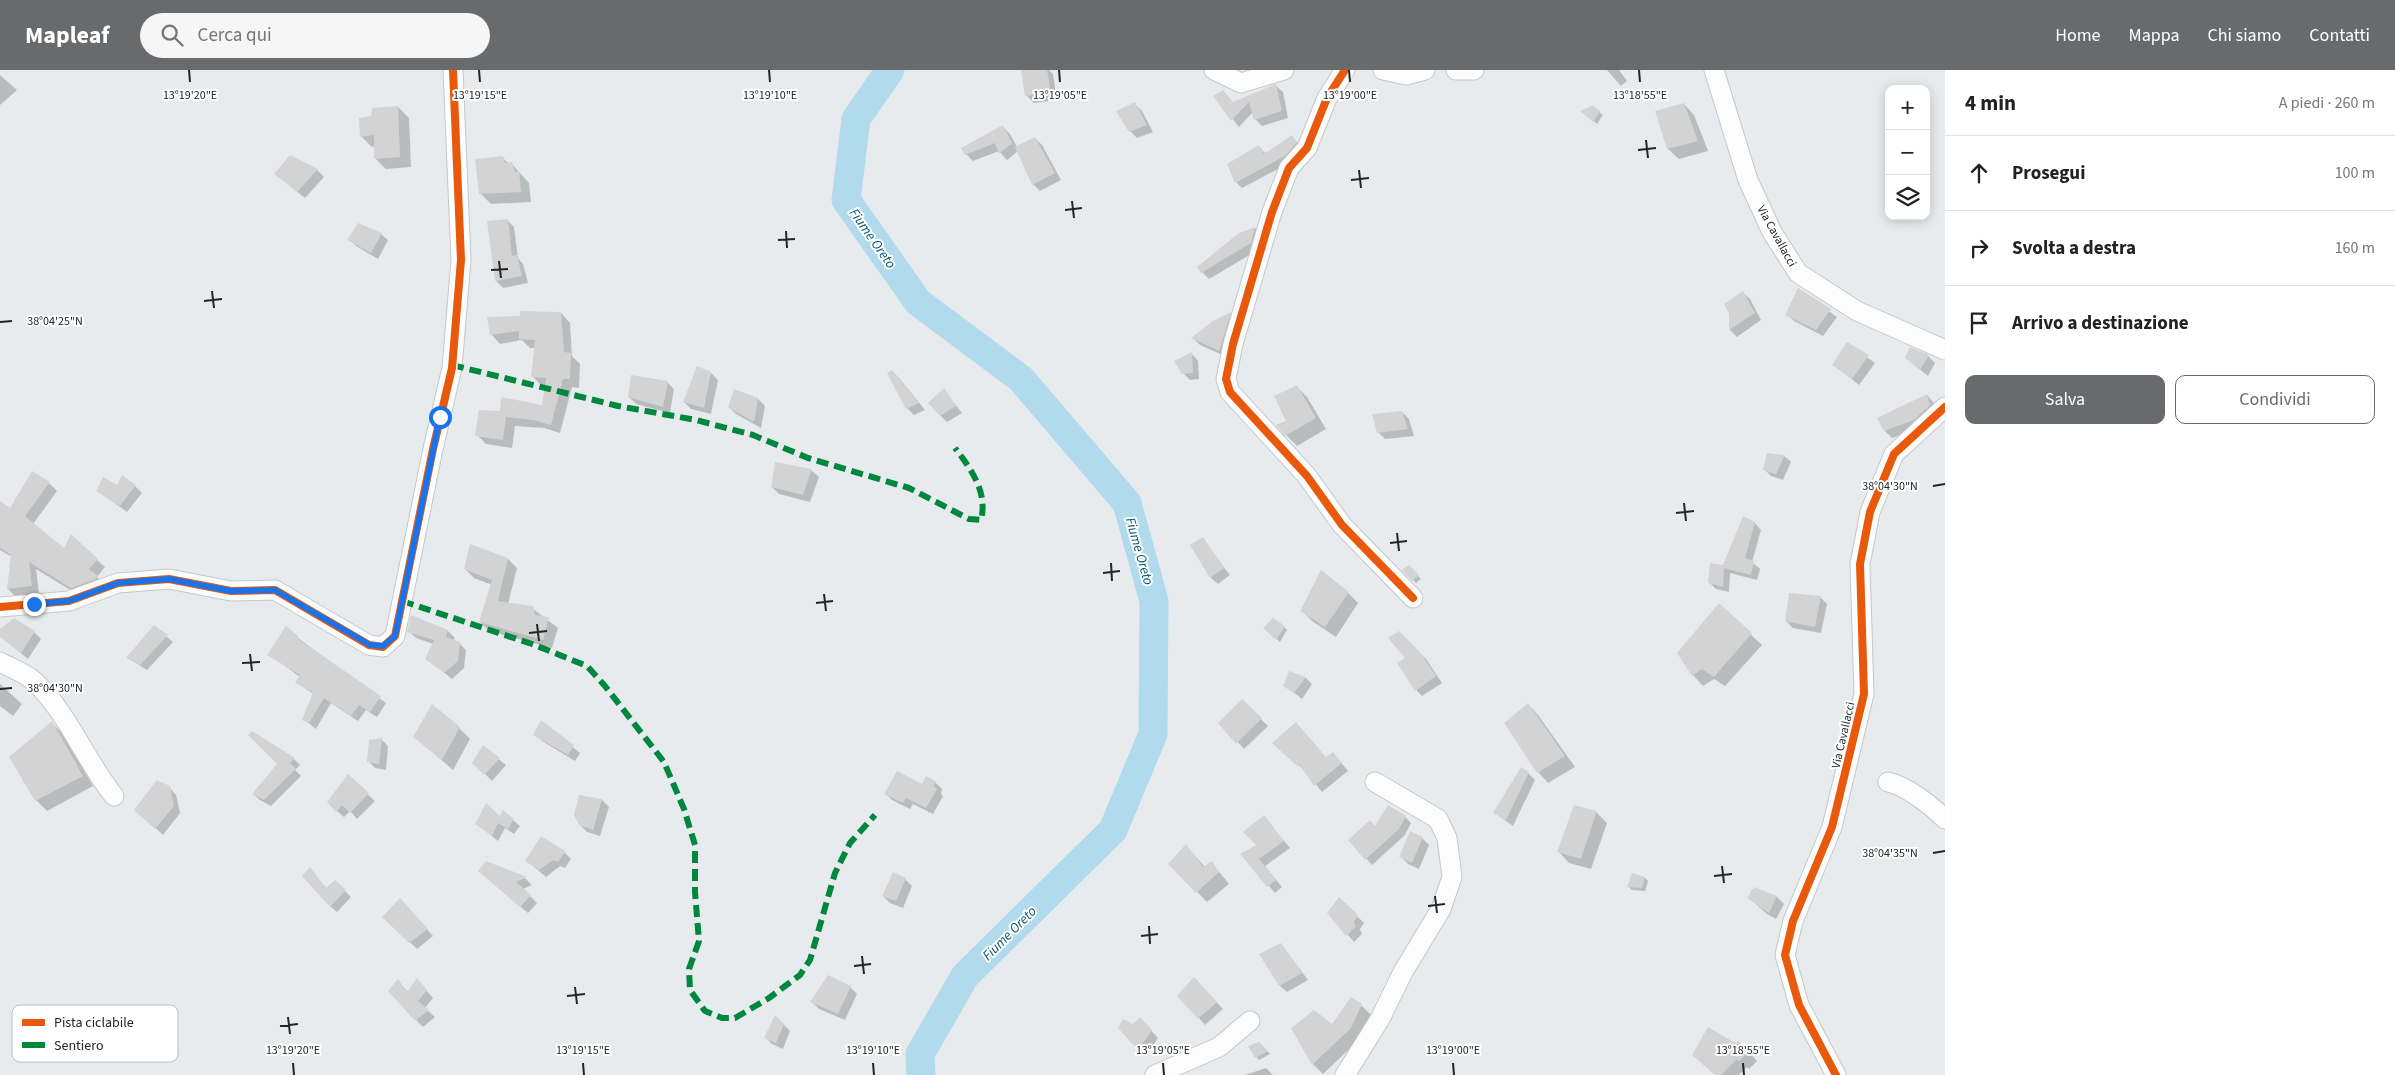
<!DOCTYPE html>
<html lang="it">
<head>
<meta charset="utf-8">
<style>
	body { margin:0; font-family:"Source Sans 3",sans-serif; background:#f6f6f6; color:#222 }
	.controls { position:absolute; right:15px; top:15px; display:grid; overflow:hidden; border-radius:10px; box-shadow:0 2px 12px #0003 }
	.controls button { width:45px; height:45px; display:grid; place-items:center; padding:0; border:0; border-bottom:1px solid #e0e0e0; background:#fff; color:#222; font:25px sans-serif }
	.stop { position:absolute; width:15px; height:15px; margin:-11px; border:4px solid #1a73e8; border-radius:50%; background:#fff }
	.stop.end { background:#1a73e8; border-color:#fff; box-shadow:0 1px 5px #0008 }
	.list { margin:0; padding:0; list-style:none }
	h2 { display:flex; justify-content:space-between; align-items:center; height:65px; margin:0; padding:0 20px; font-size:21px }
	h2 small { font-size:16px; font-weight:400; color:#767676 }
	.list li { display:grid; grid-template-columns:32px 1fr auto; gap:15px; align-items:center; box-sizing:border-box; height:75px; padding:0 20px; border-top:1px solid #e0e0e0 }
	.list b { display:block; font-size:19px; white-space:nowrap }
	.list em { font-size:16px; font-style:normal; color:#767676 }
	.actions { display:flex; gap:10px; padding:15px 20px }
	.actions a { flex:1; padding:11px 0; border:1px solid #686a6c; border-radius:10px; text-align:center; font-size:18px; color:#686a6c }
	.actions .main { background:#686a6c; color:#fff }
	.icon { flex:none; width:28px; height:28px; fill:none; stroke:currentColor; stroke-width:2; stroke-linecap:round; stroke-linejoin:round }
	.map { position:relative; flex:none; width:1945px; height:1005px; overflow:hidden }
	header { display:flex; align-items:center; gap:30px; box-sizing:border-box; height:70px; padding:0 25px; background:#686a6c; color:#fff }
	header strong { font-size:24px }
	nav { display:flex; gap:28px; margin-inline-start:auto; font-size:18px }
	.search { width:350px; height:45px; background:#f6f6f6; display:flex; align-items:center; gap:12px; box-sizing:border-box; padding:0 18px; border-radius:28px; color:#767676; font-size:19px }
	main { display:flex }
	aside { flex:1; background:#fff }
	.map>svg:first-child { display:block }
</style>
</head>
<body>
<header>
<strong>Mapleaf</strong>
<div class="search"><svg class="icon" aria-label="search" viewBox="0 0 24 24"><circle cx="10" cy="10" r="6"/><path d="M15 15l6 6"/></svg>Cerca qui</div>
<nav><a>Home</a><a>Mappa</a><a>Chi siamo</a><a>Contatti</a></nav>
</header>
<main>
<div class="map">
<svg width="1945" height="1005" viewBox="0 0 1945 1005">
	<rect width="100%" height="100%" fill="#e8ebed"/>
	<g fill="#0003">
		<path d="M1022 0H1049L1053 4 1057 30 1034 33 1027 26Z"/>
		<path d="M1607 0H1619L1627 11 1621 16Z"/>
		<path d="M0 5 17 20 0 35Z"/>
		<path d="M1276 16 1283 22 1288 48 1262 56 1255 49 1253 42 1239 57 1215 27 1234 33Z"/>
		<path d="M1135 34 1142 41 1153 62 1137 68 1130 61Z"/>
		<path d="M1684 34 1694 45 1708 81 1679 89 1668 79Z"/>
		<path d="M1592 36 1603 45 1597 54 1585 44Z"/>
		<path d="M398 37 409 48 411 97 386 99 376 89 375 76 372 77 361 66 372 48Z"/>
		<path d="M1003 57 1010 64 1017 77 1035 68 1042 75 1061 110 1040 121 1033 114 1018 81 1007 90 999 81 973 91 966 84Z"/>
		<path d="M1292 66 1302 79 1291 92 1242 118 1236 112 1259 77 1266 84Z"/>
		<path d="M290 87 317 100 324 107 305 128 283 110Z"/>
		<path d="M502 87 509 94 511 93 529 113 531 132 491 134 480 123Z"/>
		<path d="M507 150 514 157 518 188 523 194 528 213 503 218 496 211Z"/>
		<path d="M1255 158 1261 165 1258 180 1209 209 1202 202Z"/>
		<path d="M381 164 388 170 378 189 356 176 349 169Z"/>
		<path d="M1799 220 1837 247 1823 266 1794 251 1787 245Z"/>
		<path d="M1743 223 1750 229 1761 250 1737 267 1730 260 1731 243Z"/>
		<path d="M561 243 570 253 572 286 580 294 579 318 572 317 560 363 544 358 515 356 512 378 486 374 477 365 501 342 543 337 546 316 541 315 532 306 535 278H530L522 270 500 274 491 264Z"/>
		<path d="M1230 244 1237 250 1227 287 1200 275 1193 268Z"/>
		<path d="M1848 274 1875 293 1859 315 1834 295Z"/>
		<path d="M1910 278 1928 286 1935 293 1928 306 1906 288Z"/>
		<path d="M1192 284 1198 291 1199 309 1190 310 1183 303Z"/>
		<path d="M892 301 899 308 925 340 914 345 907 338Z"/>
		<path d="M711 303 718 310 711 344 691 339 684 332Z"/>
		<path d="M667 312 674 319 670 343 636 334 629 327Z"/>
		<path d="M1296 316 1307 327 1326 359 1297 376 1286 365Z"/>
		<path d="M944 320 962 343 947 352 940 345Z"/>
		<path d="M1927 325 1933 332 1937 342 1921 357 1892 368 1885 361 1879 348Z"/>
		<path d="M758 329 765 336 761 358 736 344 729 337Z"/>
		<path d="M1402 342 1409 349 1414 366 1385 369 1378 362Z"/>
		<path d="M1784 386 1791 392 1783 410 1771 406 1764 399Z"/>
		<path d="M776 393 812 401 819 407 810 432 779 424 772 417Z"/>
		<path d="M33 403 49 413 57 421 33 454 64 480 97 490 105 497 97 507 105 515 80 526 36 499 39 524 16 527 8 519 12 487 0 480V433L10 440Z"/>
		<path d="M135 416 142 423 127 442 98 421Z"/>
		<path d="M1744 448 1755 453 1761 460 1752 492 1760 499 1757 510 1730 503 1729 522 1716 519 1710 513 1724 496Z"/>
		<path d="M1202 468 1230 505 1218 514 1211 508 1191 476Z"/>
		<path d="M508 489 517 498 508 534 532 538 558 558 552 578 489 561 480 552 492 515 474 508 465 499Z"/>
		<path d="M1409 497 1421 509 1416 513 1404 501Z"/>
		<path d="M1348 523 1358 533 1336 567 1312 551 1301 540Z"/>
		<path d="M1820 527 1827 534 1821 563 1793 558 1786 551Z"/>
		<path d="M1719 535 1762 575 1725 616 1714 609 1703 616 1693 605Z"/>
		<path d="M154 556 173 572 147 600 128 588Z"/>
		<path d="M1284 557 1287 560 1280 572 1265 558Z"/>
		<path d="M0 560 34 562 41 569 28 589 0 566Z"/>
		<path d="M409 561H448L455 568 453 571 459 573 466 580 464 598 452 609 427 589 433 574 416 568Z"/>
		<path d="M1399 563 1426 589 1442 613 1422 626 1416 620Z"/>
		<path d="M298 568 386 633 377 647 366 640 358 651 331 633 316 659 303 649 314 624 297 613 300 607 269 584Z"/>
		<path d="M1290 602 1306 608 1312 614 1302 629 1284 615Z"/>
		<path d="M0 614 22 634 13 646 0 636Z"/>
		<path d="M1242 631 1268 656 1244 679 1220 653Z"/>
		<path d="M1528 634 1538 645 1575 697 1548 713 1538 702Z"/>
		<path d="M542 652 580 683 575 691 542 671 535 664Z"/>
		<path d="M52 653 62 663 93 716 47 741 36 730Z"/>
		<path d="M459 658 470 669 453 700 415 667Z"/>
		<path d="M381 669 388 676 386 700 375 698 368 691Z"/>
		<path d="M1274 673 1326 688 1333 683 1348 701 1322 722 1305 701Z"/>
		<path d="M483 677 506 695 492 711 474 693Z"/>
		<path d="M294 689 300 695 295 700 301 706 271 736 260 730 253 724Z"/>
		<path d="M1528 703 1535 710 1513 756 1495 743Z"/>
		<path d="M348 706 375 731 357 749 350 741 344 747 337 741Z"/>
		<path d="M935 712 942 719 941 724 943 726 933 744 913 734 910 739 892 730 885 723Z"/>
		<path d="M169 717 176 725 180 743 163 765 143 746Z"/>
		<path d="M580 726 602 730 609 737 600 766 587 762 580 755Z"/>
		<path d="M1596 742 1607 753 1591 799 1569 793 1559 782Z"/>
		<path d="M1264 747 1290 778 1265 796 1282 817 1275 823 1242 784 1258 775Z"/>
		<path d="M1405 747 1411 753 1405 765 1372 795 1350 770Z"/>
		<path d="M500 748 513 750 520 756 514 764 505 758 498 771 477 754Z"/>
		<path d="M1422 768 1429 775 1419 799 1408 794 1401 787Z"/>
		<path d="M1186 776 1205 797 1212 793 1229 814 1207 832 1170 794Z"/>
		<path d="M564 782 571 789 565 798 560 796 546 807 527 791Z"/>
		<path d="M486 793 526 809 532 815 523 819 537 833 528 843 487 808Z"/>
		<path d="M310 799 327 819 345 821 351 827 337 842 330 836Z"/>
		<path d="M1633 805 1645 808 1648 811 1645 821 1632 820 1629 817Z"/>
		<path d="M905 809 912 816 903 838 890 833 883 826Z"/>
		<path d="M1754 819 1777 827 1784 834 1776 849 1767 844 1749 828Z"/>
		<path d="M406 836 433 866 417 879 384 847Z"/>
		<path d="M1329 843 1357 846 1364 853 1360 859 1362 864 1354 872Z"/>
		<path d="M1281 874 1308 910 1287 922 1280 916 1261 884Z"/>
		<path d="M417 910 433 928 425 938 435 947 423 957 416 950 398 911 408 922Z"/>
		<path d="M1201 916 1223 939 1205 955 1199 948Z"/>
		<path d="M850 917 857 924 845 950 819 939 812 932Z"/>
		<path d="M1361 935 1371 945 1361 968 1323 1004 1313 994 1293 959 1332 956Z"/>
		<path d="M1140 949 1158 968 1146 986 1120 958 1133 956Z"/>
		<path d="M783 954 790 961 783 979 772 974 765 967Z"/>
		<path d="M1708 959 1748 981 1757 991 1749 999 1747 997 1739 1005H1716Z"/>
		<path d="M1259 973 1270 984 1259 990 1256 987Z"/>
		<path d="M1266 998 1273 1005H1245Z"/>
	</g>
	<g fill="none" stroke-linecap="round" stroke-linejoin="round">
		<path stroke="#b1daec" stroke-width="29" d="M890 0 856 49 846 130 918 232 1021 309 1127 433 1154 531 1153 664 1113 760 965 906 920 984 921 1005"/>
	</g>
	<g fill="#d3d3d4">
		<path d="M1021 0H1047L1051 23 1025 26Z"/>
		<path d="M1276 14 1282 41 1254 50 1249 32 1231 51 1213 26 1223 20 1233 32Z"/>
		<path d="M1135 32 1147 55 1129 62 1116 41Z"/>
		<path d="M1684 33 1698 71 1667 79 1655 41Z"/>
		<path d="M1593 35 1600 41 1593 52 1580 41Z"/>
		<path d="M398 36 400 87 374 89V65L360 67 359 48 371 46 372 38Z"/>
		<path d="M1003 55 1012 73 999 84 995 73 965 85 961 78Z"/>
		<path d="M1292 65 1297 72 1285 86 1235 113 1227 94 1259 75 1264 84Z"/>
		<path d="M1035 67 1055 103 1032 115 1015 77Z"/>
		<path d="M290 85 318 99 297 122 274 104Z"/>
		<path d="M503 86 505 93 512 92 515 102 519 101 521 122 479 124 475 89Z"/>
		<path d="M508 149 512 186 517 185 522 206 495 211 487 151Z"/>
		<path d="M358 153 382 163 371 183 347 170Z"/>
		<path d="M1255 157 1251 173 1201 203 1197 197 1239 163Z"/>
		<path d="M1798 218 1831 239 1816 260 1785 245Z"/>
		<path d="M1743 221 1755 243 1729 260V244L1724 234Z"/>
		<path d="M520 241 561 242 564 282 571 283 570 309H563L551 355 534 350 506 347 503 370 475 366 479 340 500 341 501 327 542 335 546 308 531 307 535 270 519 269V261L490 265 487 247 520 246Z"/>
		<path d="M1231 242 1219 281 1191 268 1213 251Z"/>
		<path d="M1847 272 1869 285 1852 309 1832 295Z"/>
		<path d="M1910 277 1929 285 1920 300 1905 288Z"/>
		<path d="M1192 282 1193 303 1182 304 1174 291Z"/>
		<path d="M697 296 711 302 704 338 683 332Z"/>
		<path d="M892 300 919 333 906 339 887 303Z"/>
		<path d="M631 305 668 311 663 337 628 327Z"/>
		<path d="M1297 315 1316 348 1285 366 1276 355 1286 351 1274 326Z"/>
		<path d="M944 318 956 336 940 346 928 333Z"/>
		<path d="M734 319 758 328 754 352 728 337Z"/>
		<path d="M1927 324 1930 335 1914 350 1884 361 1877 348Z"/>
		<path d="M1402 341 1408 359 1377 363 1372 344Z"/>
		<path d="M1767 383 1785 385 1776 404 1763 400Z"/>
		<path d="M775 392 812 399 803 425 771 417Z"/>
		<path d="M32 401 50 412 25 446 64 478 71 464 98 489 89 499 98 506 96 509 71 518 29 492 32 516 7 519 11 485 0 478V431L10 438Z"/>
		<path d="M122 405 136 415 120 436 96 421 103 407 117 415Z"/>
		<path d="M1743 446 1755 452 1745 488 1754 491 1751 505 1724 498 1723 517 1708 513 1710 493 1723 495Z"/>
		<path d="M1203 467 1224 498 1210 508 1190 475Z"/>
		<path d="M470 474 508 488 498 531 533 536 535 545 549 547 543 570 479 552 492 510 464 499Z"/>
		<path d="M1409 495 1419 505 1412 511 1402 500Z"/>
		<path d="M1321 500 1349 522 1325 557 1300 541Z"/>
		<path d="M1789 523 1821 526 1815 557 1785 551Z"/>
		<path d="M1719 533 1752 563 1714 607 1702 599 1692 606 1677 583Z"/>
		<path d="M411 545 448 560 446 567 460 572 458 591 444 603 425 589 434 570 407 562Z"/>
		<path d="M14 548 35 561 21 583 0 567V559Z"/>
		<path d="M1273 548 1285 556 1276 570 1263 558Z"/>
		<path d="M154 555 168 565 140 595 126 588Z"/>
		<path d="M286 556 299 567 298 569 381 626 370 642 359 635 351 646 324 628 309 653 302 650 313 622 295 613 300 605 267 585Z"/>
		<path d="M1399 561 1419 581 1436 606 1415 621 1397 593 1405 588 1388 568Z"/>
		<path d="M1289 601 1306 607 1294 623 1283 616Z"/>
		<path d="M1242 629 1262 648 1236 674 1218 653Z"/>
		<path d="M1528 633 1565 686 1537 703 1504 653Z"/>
		<path d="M432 634 460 657 442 690 413 667Z"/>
		<path d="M541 650 574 675 568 685 533 665Z"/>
		<path d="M52 651 83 706 35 731 9 687Z"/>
		<path d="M1296 652 1326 687 1333 682 1342 693 1314 716 1299 694 1297 696 1272 673Z"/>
		<path d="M252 661 295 688 290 693 296 699 264 730 252 724 277 694 248 665Z"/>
		<path d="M382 668 379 694 367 692 369 670Z"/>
		<path d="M483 675 500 688 484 705 472 693Z"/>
		<path d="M1521 697 1529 702 1506 750 1493 743Z"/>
		<path d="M897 701 922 714 926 706 936 711 934 716 937 719 926 738 906 728 903 733 884 724Z"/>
		<path d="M348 704 369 723 350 743 342 735 336 742 327 732Z"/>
		<path d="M157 710 170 716 174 736 155 759 134 740Z"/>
		<path d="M579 725 602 729 593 760 579 755 574 745Z"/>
		<path d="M486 733 500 746 503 740 514 749 508 759 498 753 492 766 475 754Z"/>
		<path d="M1388 735 1406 746 1399 759 1365 790 1348 770 1370 750 1375 756Z"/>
		<path d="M1574 735 1597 741 1581 789 1557 782Z"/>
		<path d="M1264 745 1284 771 1259 789 1276 810 1267 817 1240 784 1256 775 1243 762Z"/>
		<path d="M1410 761 1423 767 1412 793 1399 787Z"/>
		<path d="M541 766 565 781 558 792 553 790 539 800 525 791Z"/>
		<path d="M1186 774 1203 797 1212 791 1219 802 1196 823 1168 794Z"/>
		<path d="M486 791 527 807 516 812 531 825 520 837 478 801Z"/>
		<path d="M310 797 326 818 335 810 346 820 330 837 302 806Z"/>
		<path d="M893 802 906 808 896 831 882 826Z"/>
		<path d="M1632 803 1645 807 1642 818 1627 817Z"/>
		<path d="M1754 817 1777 826 1769 843 1747 828Z"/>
		<path d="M1339 827 1358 845 1354 852 1356 856 1346 866 1327 843Z"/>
		<path d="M400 828 428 859 409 873 382 847Z"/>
		<path d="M1281 873 1302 903 1279 916 1259 884Z"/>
		<path d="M828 905 851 916 838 944 810 932Z"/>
		<path d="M1194 907 1217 932 1198 949 1177 926Z"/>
		<path d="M417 908 427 920 418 931 429 940 415 951 388 921 398 909 407 922Z"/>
		<path d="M1351 927 1362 934 1351 958 1312 995 1291 958 1314 940 1332 954Z"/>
		<path d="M775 945 784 954 776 973 764 968Z"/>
		<path d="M1140 947 1152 960 1138 980 1118 958 1123 949 1133 954Z"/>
		<path d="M1708 957 1732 971 1736 973 1738 971 1749 981 1739 991 1737 989 1721 1005H1715L1692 985Z"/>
		<path d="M1259 972 1268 981 1255 988 1248 976Z"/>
	</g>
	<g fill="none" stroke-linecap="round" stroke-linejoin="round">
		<g stroke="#c5c7c9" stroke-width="21">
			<g id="minor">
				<path d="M1214 0 1241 13 1284 0"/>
				<path d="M1345 0 1327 28 1307 78 1289 98 1272 142 1233 274 1226 309 1230 322 1307 406 1342 455 1413 528"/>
				<path d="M1383 0 1406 5 1425 0"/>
				<path d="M1456 0H1474"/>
				<path d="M1714 0 1748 110 1772 162 1798 203 1857 241 1945 280"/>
				<path d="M0 537 69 531 118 513 169 509 231 521 275 520 369 575 383 577 395 566 433 379 452 298 461 190 453 0"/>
				<path d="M0 592C11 598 25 603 34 611 68 643 85 690 114 726"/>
				<path d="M1888 712C1905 715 1932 736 1945 749"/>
				<path d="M1155 1005 1219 977 1250 951"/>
				<path d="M1345 1005 1380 949 1403 902 1441 839 1452 807 1447 768 1438 749 1375 712"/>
				<path d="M1836 1005 1799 935 1785 885 1793 851 1832 757 1864 624 1860 494 1870 442 1894 384 1945 337"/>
			</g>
		</g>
		<use href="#minor" stroke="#fcfcfc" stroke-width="19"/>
		<g stroke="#00873e" stroke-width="6" stroke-dasharray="12 6" stroke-linecap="butt">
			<path d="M452 295 618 336 696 350 753 365 808 388 909 418 969 449 981 450C988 422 971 399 955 378"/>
			<path d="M402 531 532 574 587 596 605 616 664 692 684 739 695 775V822L699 871 689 899 690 920 705 941 722 948H735L769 928 800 905 810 890 835 803 850 773 875 745"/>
		</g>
		<g stroke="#fff" stroke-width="11">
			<g id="cycleway">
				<path d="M1345 0 1327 28 1307 78 1289 98 1272 142 1233 274 1226 309 1230 322 1307 406 1342 455 1413 528"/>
				<path d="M0 537 69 531 118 513 169 509 231 521 275 520 369 575 383 577 395 566 433 379 452 298 461 190 453 0"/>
				<path d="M1836 1005 1799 935 1785 885 1793 851 1832 757 1864 624 1860 494 1870 442 1894 384 1945 337"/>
			</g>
		</g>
		<use href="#cycleway" stroke="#e8590c" stroke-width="8"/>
	</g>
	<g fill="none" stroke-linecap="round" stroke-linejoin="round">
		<path stroke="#1a73e8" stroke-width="6" d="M34 534 69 531 118 513 169 509 231 521 275 520 370 575 383 576 395 566 440 347"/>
	</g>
	<path fill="none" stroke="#232426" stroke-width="2" d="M189 0 190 12M479 0 480 12M769 0 770 12M1059 0 1060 12M1349 0 1350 12M1639 0 1640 12M1646 70 1648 88M1638 80 1656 78M1359 100 1361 118M1351 110 1369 108M1072 131 1074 148M1065 140 1082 138M786 161 787 178M778 170 795 169M499 191 501 208M491 200 508 199M212 221 214 238M204 231 222 229M0 252 12 251M1933 416 1945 414M1684 433 1686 451M1676 443 1694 441M1397 463 1399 481M1390 473 1407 471M1111 493 1112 511M1103 503 1120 501M824 524 826 541M816 533 833 531M537 554 539 571M529 563 547 561M250 584 252 601M242 593 260 592M0 619 12 618M1933 783 1945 781M1722 796 1724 813M1714 806 1732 804M1435 826 1437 843M1428 836 1445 834M1149 856 1150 874M1141 866 1158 864M862 886 864 904M854 896 871 894M575 917 577 934M567 926 585 924M288 947 290 964M280 956 298 954M293 993 294 1005M583 993 584 1005M873 993 874 1005M1163 993 1164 1005M1453 993 1454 1005M1743 993 1744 1005"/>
	<g text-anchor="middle" stroke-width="4" stroke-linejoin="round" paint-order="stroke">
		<g font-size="12" fill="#232426" stroke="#fff">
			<text transform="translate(1777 166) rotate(61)" y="4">Via Cavallacci</text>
			<text transform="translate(1843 665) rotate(-77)" y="4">Via Cavallacci</text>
		</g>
		<g font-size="14" font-style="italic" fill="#03556d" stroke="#fff">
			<text transform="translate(873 168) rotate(55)" y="5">Fiume Oreto</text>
			<text transform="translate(1140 481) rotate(74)" y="5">Fiume Oreto</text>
			<text transform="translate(1009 863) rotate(-45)" y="5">Fiume Oreto</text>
		</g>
	</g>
	<rect x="12" y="935" width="166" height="57" rx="8" fill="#fff" stroke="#bdbdbe" stroke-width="1"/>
	<rect x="22" y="949" width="23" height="7" fill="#e8590c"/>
	<rect x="22" y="972" width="23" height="6" fill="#00873e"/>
	<g font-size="14" fill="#232426">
		<text x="54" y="957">Pista ciclabile</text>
		<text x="54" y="980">Sentiero</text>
	</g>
	<g font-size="12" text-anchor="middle" fill="#232426" stroke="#fff" stroke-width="4" stroke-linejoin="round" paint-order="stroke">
		<text x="190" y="29">13°19'20"E</text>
		<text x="480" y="29">13°19'15"E</text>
		<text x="770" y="29">13°19'10"E</text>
		<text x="1060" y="29">13°19'05"E</text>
		<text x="1350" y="29">13°19'00"E</text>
		<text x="1640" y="29">13°18'55"E</text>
		<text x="55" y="255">38°04'25"N</text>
		<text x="1890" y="420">38°04'30"N</text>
		<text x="55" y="622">38°04'30"N</text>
		<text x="1890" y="787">38°04'35"N</text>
		<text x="293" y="984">13°19'20"E</text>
		<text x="583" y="984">13°19'15"E</text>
		<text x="873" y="984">13°19'10"E</text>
		<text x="1163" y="984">13°19'05"E</text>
		<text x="1453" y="984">13°19'00"E</text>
		<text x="1743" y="984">13°18'55"E</text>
	</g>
</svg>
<div class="controls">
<button>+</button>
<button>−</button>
<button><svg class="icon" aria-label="layers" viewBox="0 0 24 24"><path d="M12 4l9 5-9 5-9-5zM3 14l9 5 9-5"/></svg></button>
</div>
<div class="stop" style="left:440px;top:347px"></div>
<div class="stop end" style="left:34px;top:534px"></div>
</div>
<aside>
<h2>4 min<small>A piedi · 260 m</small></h2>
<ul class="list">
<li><svg class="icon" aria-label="ahead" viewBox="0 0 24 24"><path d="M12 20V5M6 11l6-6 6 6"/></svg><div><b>Prosegui</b></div><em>100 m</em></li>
<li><svg class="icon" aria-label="right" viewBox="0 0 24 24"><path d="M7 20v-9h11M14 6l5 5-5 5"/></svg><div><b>Svolta a destra</b></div><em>160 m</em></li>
<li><svg class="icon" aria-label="arrive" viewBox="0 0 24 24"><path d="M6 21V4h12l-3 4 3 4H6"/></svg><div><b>Arrivo a destinazione</b></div></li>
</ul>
<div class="actions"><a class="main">Salva</a><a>Condividi</a></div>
</aside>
</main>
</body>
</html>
